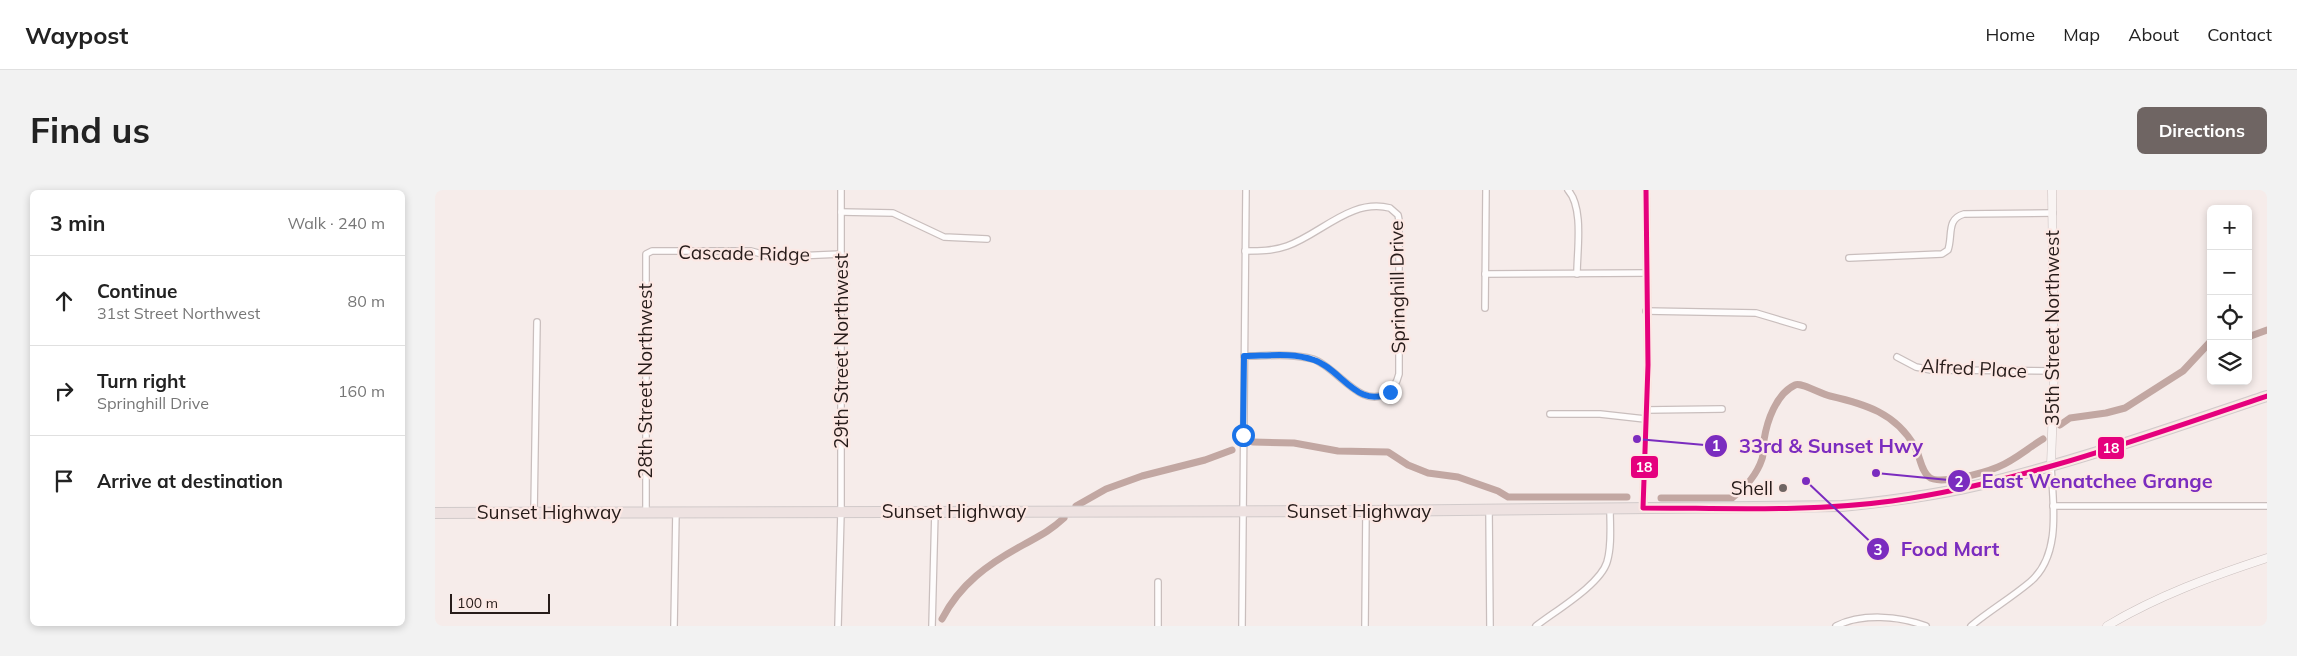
<!DOCTYPE html>
<html lang="en">
<head>
<meta charset="utf-8">
<style>
	body { margin:0; font-family:Mulish,sans-serif; background:#f2f2f2; color:#222 }
	.controls { position:absolute; right:15px; top:15px; display:grid; overflow:hidden; border-radius:8px; box-shadow:0 2px 8px #0003 }
	.controls button { width:45px; height:45px; display:grid; place-items:center; padding:0; border:0; border-bottom:1px solid #e0e0e0; background:#fff; color:#222; font:25px sans-serif }
	.scale { position:absolute; left:15px; bottom:12px; width:100px; box-sizing:border-box; padding-left:5px; border:2px solid #271c1a; border-top:0; font-size:14px; line-height:18px; white-space:nowrap; color:#271c1a; -webkit-text-stroke:4px #fce8e4; paint-order:stroke }
	.stop { position:absolute; width:15px; height:15px; margin:-11px; border:4px solid #1a73e8; border-radius:50%; background:#fff }
	.stop.end { background:#1a73e8; border-color:#fff; box-shadow:0 1px 5px #0008 }
	.list { margin:0; padding:0; list-style:none }
	h2 { display:flex; justify-content:space-between; align-items:center; height:65px; margin:0; padding:0 20px; font-size:21px }
	h2 small { font-size:16px; font-weight:400; color:#767676 }
	.list li { display:grid; grid-template-columns:32px 1fr auto; gap:15px; align-items:center; box-sizing:border-box; height:90px; padding:0 20px; border-top:1px solid #e0e0e0 }
	.list b { display:block; font-size:19px; white-space:nowrap }
	.list p { margin:0; font-size:16px; white-space:nowrap; color:#767676 }
	.list em { font-size:16px; font-style:normal; color:#767676 }
	.icon { flex:none; width:28px; height:28px; fill:none; stroke:currentColor; stroke-width:2; stroke-linecap:round; stroke-linejoin:round }
	.map { position:relative; flex:none; width:1832px; height:436px; overflow:hidden; border-radius:8px }
	header { display:flex; align-items:center; gap:30px; box-sizing:border-box; height:70px; padding:0 25px; background:#fff; border-bottom:1px solid #e0e0e0 }
	header strong { font-size:24px }
	nav { display:flex; gap:28px; margin-inline-start:auto; font-size:18px }
	.intro { display:flex; align-items:center; justify-content:space-between; box-sizing:border-box; height:120px; padding:0 30px }
	h1 { margin:0; font-size:35px }
	.button { padding:12px 22px; border-radius:8px; background:#6f6563; color:#fff; font-size:18px; font-weight:700 }
	main { display:flex; gap:30px; padding:0 30px }
	aside { flex:1; background:#fff; border-radius:8px; box-shadow:0 2px 8px #0003 }
	.map>svg:first-child { display:block }
</style>
</head>
<body>
<header>
<strong>Waypost</strong>
<nav><a>Home</a><a>Map</a><a>About</a><a>Contact</a></nav>
</header>
<div class="intro"><h1>Find us</h1><a class="button">Directions</a></div>
<main>
<aside>
<h2>3 min<small>Walk · 240 m</small></h2>
<ul class="list">
<li><svg class="icon" aria-label="ahead" viewBox="0 0 24 24"><path d="M12 20V5M6 11l6-6 6 6"/></svg><div><b>Continue</b><p>31st Street Northwest</p></div><em>80 m</em></li>
<li><svg class="icon" aria-label="right" viewBox="0 0 24 24"><path d="M7 20v-9h11M14 6l5 5-5 5"/></svg><div><b>Turn right</b><p>Springhill Drive</p></div><em>160 m</em></li>
<li><svg class="icon" aria-label="arrive" viewBox="0 0 24 24"><path d="M6 21V4h12l-3 4 3 4H6"/></svg><div><b>Arrive at destination</b></div></li>
</ul>
</aside>
<div class="map">
<svg width="1832" height="436" viewBox="0 0 1832 436">
	<rect width="100%" height="100%" fill="#f6ecea"/>
	<g fill="none" stroke-linecap="round" stroke-linejoin="round">
		<g stroke="#c2a7a2" stroke-width="7">
			<path d="M1813 147 1832 140"/>
			<path d="M1625 235 1635 228 1671 223 1690 218 1748 181 1776 151"/>
			<path d="M818 252 859 253 903 261 953 262 973 275 993 283 1023 287 1063 301 1073 307H1192"/>
			<path d="M1226 308H1297C1310 298 1322 284 1327 269 1329 263 1328 256 1329 250 1332 231 1341 204 1360 195 1366 192 1386 204 1395 206 1430 214 1461 223 1480 257 1485 266 1486 281 1494 287 1504 296 1551 282 1563 277 1580 270 1593 258 1608 249"/>
			<path d="M641 316 671 299 707 286 770 270 797 260"/>
			<path d="M507 429C525 394 553 374 588 355 604 346 615 341 629 328"/>
		</g>
		<g stroke="#c9bebd" stroke-width="8">
			<g id="street">
				<path d="M1133 0C1149 18 1142 60 1142 84"/>
				<path d="M406 22 458 23 509 47 552 49"/>
				<path d="M1414 68 1507 64 1513 60C1518 45 1511 29 1529 24L1618 23"/>
				<path d="M1050 84 1211 83"/>
				<path d="M1050 118 1051 0"/>
				<path d="M1211 121 1321 123 1368 137"/>
				<path d="M809 166C831 166 856 163 878 169 902 177 926 220 952 203 959 199 962 192 964 184V30L963 25 955 18C916 8 886 44 852 56 838 61 824 61 810 61"/>
				<path d="M1462 167 1481 177 1496 180 1619 181"/>
				<path d="M1211 220 1287 219"/>
				<path d="M1115 224H1165L1210 229"/>
				<path d="M1618 316H1832"/>
				<path d="M1208 318 1213 175 1211 0"/>
				<path d="M1054 320 1055 436"/>
				<path d="M99 322 102 132"/>
				<path d="M211 322V64L217 61H316L338 67 406 64"/>
				<path d="M239 436 241 322"/>
				<path d="M403 436 406 322V0"/>
				<path d="M497 436 500 321"/>
				<path d="M723 436V392"/>
				<path d="M807 436 811 0"/>
				<path d="M930 436 931 321"/>
				<path d="M1101 436C1120 421 1165 395 1172 372 1177 356 1175 336 1175 318"/>
				<path d="M1401 436C1427 423 1464 426 1491 436"/>
				<path d="M1536 436C1554 421 1576 408 1595 392 1627 365 1618 313 1616 276"/>
			</g>
		</g>
		<g stroke="#c9bebd" stroke-width="9">
			<g id="secondary">
				<path d="M1616 276 1619 181 1617 0"/>
				<path d="M1672 436C1722 406 1777 386 1832 368"/>
			</g>
		</g>
		<g stroke="#d1caca" stroke-width="12">
			<path id="highway" d="M0 323 931 321 1407 316C1458 311 1510 304 1560 291 1652 268 1742 236 1832 206"/>
		</g>
		<use href="#street" stroke="#fefcfc" stroke-width="5.5"/>
		<use href="#secondary" stroke="#f9f4f3" stroke-width="8"/>
		<use href="#highway" stroke="#eee2e1" stroke-width="10"/>
		<g stroke="#fce8e4" stroke-width="9">
			<path id="bus-1" d="M1211 0 1213 175 1208 318C1291 318 1375 322 1457 311 1586 293 1709 247 1832 206"/>
		</g>
		<use href="#bus-1" stroke="#e5007d" stroke-width="5"/>
	</g>
	<g fill="none" stroke-linecap="round" stroke-linejoin="round">
		<path stroke="#1a73e8" stroke-width="6" d="M808 245 809 166C831 166 857 162 879 170 906 179 924 221 955 202"/>
	</g>
	<circle fill="#6f6563" stroke="#fce8e4" stroke-width="2" cx="1348" cy="298" r="5"/>
	<g text-anchor="middle" stroke-width="4.5" stroke-linejoin="round" paint-order="stroke">
		<g font-size="19" fill="#271c1a" stroke="#fce8e4">
			<text transform="translate(309 63) rotate(1)" y="7">Cascade Ridge</text>
			<text transform="translate(962 97) rotate(-91)" y="7">Springhill Drive</text>
			<text transform="translate(1617 138) rotate(-90)" y="7">35th Street Northwest</text>
			<text transform="translate(406 161) rotate(-90)" y="7">29th Street Northwest</text>
			<text transform="translate(1539 178) rotate(3)" y="7">Alfred Place</text>
			<text transform="translate(210 191) rotate(-90)" y="7">28th Street Northwest</text>
			<text x="519" y="328">Sunset Highway</text>
			<text x="924" y="328">Sunset Highway</text>
			<text x="114" y="329">Sunset Highway</text>
		</g>
		<g font-size="19" fill="#271c1a" stroke="#fce8e4" text-anchor="end">
			<text x="1338" y="305">Shell</text>
		</g>
	</g>
	<path fill="none" stroke="#7b2cbf" stroke-width="2" d="M1202 249L1281 256M1441 283L1524 291M1371 291L1443 359"/>
	<g fill="#7b2cbf" stroke="#fce8e4" stroke-width="2">
		<circle cx="1202" cy="249" r="5"/>
		<circle cx="1441" cy="283" r="5"/>
		<circle cx="1371" cy="291" r="5"/>
		<circle cx="1281" cy="256" r="12"/>
		<circle cx="1524" cy="291" r="12"/>
		<circle cx="1443" cy="359" r="12"/>
	</g>
	<g font-size="15" text-anchor="middle" font-weight="bold" fill="#fff">
		<text x="1281" y="261">1</text>
		<text x="1524" y="297">2</text>
		<text x="1443" y="365">3</text>
	</g>
	<g font-size="20" text-anchor="middle" font-weight="bold" fill="#7b2cbf" stroke="#fce8e4" stroke-width="4.5" stroke-linejoin="round" paint-order="stroke">
		<text x="1396" y="263">33rd &amp; Sunset Hwy</text>
		<text x="1662" y="298">East Wenatchee Grange</text>
		<text x="1515" y="366">Food Mart</text>
	</g>
	<g stroke="#fce8e4" stroke-width="2">
		<rect x="1662" y="246" width="28" height="24" rx="5" fill="#e5007d"/>
		<rect x="1195" y="265" width="29" height="24" rx="5" fill="#e5007d"/>
	</g>
	<g font-size="14" text-anchor="middle" font-weight="bold" fill="#fff">
		<text x="1676" y="263">18</text>
		<text x="1209" y="282">18</text>
	</g>
</svg>
<div class="controls">
<button>+</button>
<button>−</button>
<button><svg class="icon" aria-label="locate" viewBox="0 0 24 24"><circle cx="12" cy="12" r="6"/><path d="M12 2v4M12 18v4M2 12h4M18 12h4"/></svg></button>
<button><svg class="icon" aria-label="layers" viewBox="0 0 24 24"><path d="M12 4l9 5-9 5-9-5zM3 14l9 5 9-5"/></svg></button>
</div>
<div class="scale">100 m</div>
<div class="stop" style="left:808px;top:245px"></div>
<div class="stop end" style="left:955px;top:202px"></div>
</div>
</main>
</body>
</html>
